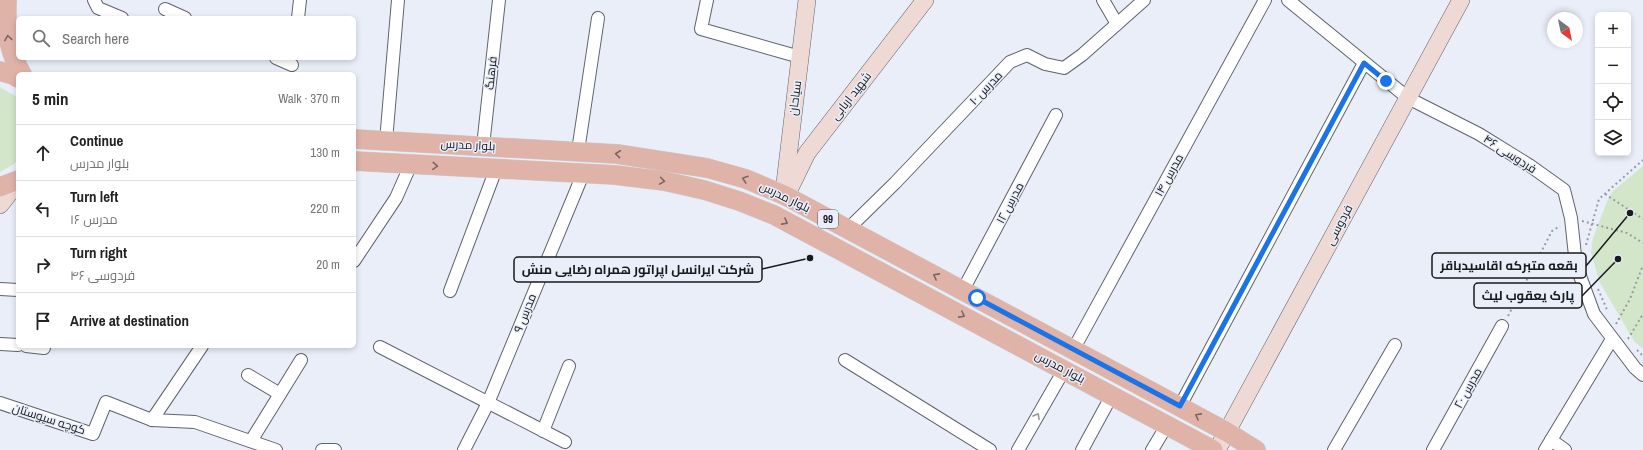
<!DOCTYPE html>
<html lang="en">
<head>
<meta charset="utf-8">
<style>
	body { margin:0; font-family:"Archivo Narrow",Cairo,sans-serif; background:#f2f2f2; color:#222 }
	.controls { position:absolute; right:12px; top:12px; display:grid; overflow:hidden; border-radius:6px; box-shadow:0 2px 6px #0003 }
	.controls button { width:36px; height:36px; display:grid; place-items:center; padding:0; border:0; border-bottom:1px solid #e0e0e0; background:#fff; color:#222; font:20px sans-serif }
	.compass { position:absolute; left:1547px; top:12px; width:36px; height:36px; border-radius:50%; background:#fff; box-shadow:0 2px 6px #0003; rotate:147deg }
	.stop { position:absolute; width:12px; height:12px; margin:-9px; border:3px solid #1a73e8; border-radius:50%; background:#fff }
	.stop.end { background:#1a73e8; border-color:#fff; box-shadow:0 1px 4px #0008 }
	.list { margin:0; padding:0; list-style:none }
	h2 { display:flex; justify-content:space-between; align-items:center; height:52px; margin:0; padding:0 16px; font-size:17px }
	h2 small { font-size:13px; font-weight:400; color:#767676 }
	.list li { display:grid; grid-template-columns:26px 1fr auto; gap:12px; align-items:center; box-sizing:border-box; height:56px; padding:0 16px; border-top:1px solid #e0e0e0 }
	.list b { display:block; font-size:15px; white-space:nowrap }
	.list p { margin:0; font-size:13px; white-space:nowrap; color:#767676 }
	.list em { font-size:13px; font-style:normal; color:#767676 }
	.icon { flex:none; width:22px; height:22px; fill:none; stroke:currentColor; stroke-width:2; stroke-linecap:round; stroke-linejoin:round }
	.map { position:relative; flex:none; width:1643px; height:450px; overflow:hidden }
	.search { position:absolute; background:#fff; box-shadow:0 2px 6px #0003; left:16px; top:16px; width:340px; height:44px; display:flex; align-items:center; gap:10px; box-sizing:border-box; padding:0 14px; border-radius:6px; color:#767676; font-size:15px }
	.panel { position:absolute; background:#fff; box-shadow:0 2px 6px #0003; left:16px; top:72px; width:340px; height:276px; border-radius:6px }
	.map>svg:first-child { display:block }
</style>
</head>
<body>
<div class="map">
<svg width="1643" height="450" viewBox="0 0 1643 450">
	<rect width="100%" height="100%" fill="#e9eef9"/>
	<g fill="#d4e6c9">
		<path d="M0 87 15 96 18 100V159L14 164 0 172Z"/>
		<path d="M1643 166V349L1634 341 1599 281 1591 252 1593 238 1608 199 1613 191Z"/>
	</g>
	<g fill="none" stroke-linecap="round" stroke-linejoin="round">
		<g stroke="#5f636c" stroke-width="14">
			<g id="street">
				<path d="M94 0 98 8 122 18"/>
				<path d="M707 0 701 29 800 57"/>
				<path d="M1103 0 1117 24"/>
				<path d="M1288 0 1408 98 1479 134 1529 165 1564 190 1571 218 1576 265 1594 314 1635 368 1643 375"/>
				<path d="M165 9 185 18"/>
				<path d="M298 18 300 0"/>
				<path d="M276 58 292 65"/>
				<path d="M386 141 398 0"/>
				<path d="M483 146 499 0"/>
				<path d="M578 151 598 18"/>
				<path d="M848 229 895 183 1010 62 1027 55 1045 64 1064 68 1082 55 1144 0"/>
				<path d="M354 261 396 198 411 164"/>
				<path d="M0 289 18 290"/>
				<path d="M963 290 1056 115"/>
				<path d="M450 291 496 169"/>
				<path d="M0 344 18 345"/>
				<path d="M26 346 44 348"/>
				<path d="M380 347 565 442"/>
				<path d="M1073 350 1265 0"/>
				<path d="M845 360 990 450"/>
				<path d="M248 375 280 394"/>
				<path d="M0 403 93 434 106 402 152 420 202 346"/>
				<path d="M1180 406 1364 63"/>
				<path d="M152 420 195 422 276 450"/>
				<path d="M543 431 569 366"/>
				<path d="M1551 440 1565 450"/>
				<path d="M251 441 301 360"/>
				<path d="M322 450H335"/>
				<path d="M464 450 488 403 583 174"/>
				<path d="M1018 450 1064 370"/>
				<path d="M1082 450 1112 395"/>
				<path d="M1152 450 1167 425"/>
				<path d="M1334 450 1395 345"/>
				<path d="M1433 450 1502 326"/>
				<path d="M1545 450 1612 339"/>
			</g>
		</g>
		<g stroke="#5f636c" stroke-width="18">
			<g id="secondary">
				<path d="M784 191 807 0"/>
				<path d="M786 196 807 153 925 0"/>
				<path d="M0 205 18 182"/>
				<path d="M1217 450 1461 0"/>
			</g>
		</g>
		<g stroke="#cccdcd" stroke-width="20">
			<g id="primary">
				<path d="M7 0C6 27 7 50 22 74"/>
				<path d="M0 71 13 75 18 78"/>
				<path d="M354 139 617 154 707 168 746 179 784 195 1227 432 1256 450"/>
				<path d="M354 161 615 175 664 181 704 190 739 201 774 215 1213 450"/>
				<path d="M0 187 18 180"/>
			</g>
		</g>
		<g stroke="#989ca4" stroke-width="2" stroke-dasharray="2 3" stroke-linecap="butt">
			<path d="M1605 194 1643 219"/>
			<path d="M1582 221 1627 233 1643 243"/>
			<path d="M1586 245 1599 199 1643 160"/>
			<path d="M1598 289 1608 312"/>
			<path d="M1508 316 1552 231 1560 226"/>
			<path d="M1616 324 1630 299 1643 265"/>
			<path d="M1628 339 1643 314"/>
			<path d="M1637 350 1643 356"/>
		</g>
		<use href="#street" stroke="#fff" stroke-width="12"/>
		<use href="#secondary" stroke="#efd9d4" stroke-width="17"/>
		<use href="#primary" stroke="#e0b3a9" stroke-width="19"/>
	</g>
	<defs><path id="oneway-chevron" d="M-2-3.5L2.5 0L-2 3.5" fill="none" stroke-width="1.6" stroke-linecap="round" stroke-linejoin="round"/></defs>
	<g stroke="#7c6663">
		<use href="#oneway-chevron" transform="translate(8 38) rotate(-99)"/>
		<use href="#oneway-chevron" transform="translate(618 154) rotate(-174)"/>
		<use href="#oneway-chevron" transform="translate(435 166) rotate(3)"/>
		<use href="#oneway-chevron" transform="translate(745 179) rotate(-161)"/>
		<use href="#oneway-chevron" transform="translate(662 181) rotate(9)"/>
		<use href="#oneway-chevron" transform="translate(785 222) rotate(28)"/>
		<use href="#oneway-chevron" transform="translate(936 276) rotate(-152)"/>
		<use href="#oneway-chevron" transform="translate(962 315) rotate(28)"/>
		<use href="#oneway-chevron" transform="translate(1198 416) rotate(-152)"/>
	</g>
	<use stroke="#979899" href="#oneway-chevron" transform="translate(1037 416) rotate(-60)"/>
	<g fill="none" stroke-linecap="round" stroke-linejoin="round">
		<path stroke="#1a73e8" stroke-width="5" d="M977 298 1180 406 1364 63 1386 81"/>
	</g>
	<g text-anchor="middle" stroke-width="3" stroke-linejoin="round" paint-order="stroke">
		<rect fill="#e9eef9" stroke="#575a5f" stroke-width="1" x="818" y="210" width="20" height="18" rx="3"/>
		<g font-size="11" font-weight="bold" fill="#181a1d">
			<text x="828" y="223">99</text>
		</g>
		<g font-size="12" fill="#181a1d" stroke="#e9eef9">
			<text transform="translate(491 73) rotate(-84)" y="4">فرهنگ</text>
			<text transform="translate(986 88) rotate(-46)" y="4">مدرس ۱۰</text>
			<text transform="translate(851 96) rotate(-52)" y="4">شهید اربابی</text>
			<text transform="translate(795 98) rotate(-83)" y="4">سیاحان</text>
			<text transform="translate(468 145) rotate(3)" y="4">بلوار مدرس</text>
			<text transform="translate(1510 154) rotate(33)" y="4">فردوسی ۴۶</text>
			<text transform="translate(1169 175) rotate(-61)" y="4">مدرس ۱۴</text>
			<text transform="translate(785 197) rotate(26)" y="4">بلوار مدرس</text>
			<text transform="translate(1010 203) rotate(-62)" y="4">مدرس ۱۲</text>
			<text transform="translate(1339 225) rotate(-62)" y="4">فردوسی</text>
			<text transform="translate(525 313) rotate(-68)" y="4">مدرس ۹</text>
			<text transform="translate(1060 367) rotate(28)" y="4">بلوار مدرس</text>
			<text transform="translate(1468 388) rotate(-61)" y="4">مدرس ۲۰</text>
			<text transform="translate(49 419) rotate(18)" y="4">کوچه سیوستان</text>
		</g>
	</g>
	<path fill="none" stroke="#181a1d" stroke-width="1.5" d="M1630 213L1586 266M810 258L762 269M1618 259L1582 296"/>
	<g fill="#181a1d" stroke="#e9eef9" stroke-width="1.5">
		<circle cx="1630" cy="213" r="4"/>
		<circle cx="810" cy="258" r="4"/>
		<circle cx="1618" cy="259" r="4"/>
	</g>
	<g fill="#e9eef9" stroke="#181a1d" stroke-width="1.5">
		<rect x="1432" y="253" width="154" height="25" rx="4"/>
		<rect x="514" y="257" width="248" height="25" rx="4"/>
		<rect x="1474" y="283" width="108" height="25" rx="4"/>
	</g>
	<g font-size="13" text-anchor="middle" font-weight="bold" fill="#181a1d">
		<text x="1509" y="270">بقعه متبرکه اقاسیدباقر</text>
		<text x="638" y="274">شرکت ایرانسل اپراتور همراه رضایی منش</text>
		<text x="1528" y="300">پارک یعقوب لیث</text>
	</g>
</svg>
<div class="controls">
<button>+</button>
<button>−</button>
<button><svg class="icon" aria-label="locate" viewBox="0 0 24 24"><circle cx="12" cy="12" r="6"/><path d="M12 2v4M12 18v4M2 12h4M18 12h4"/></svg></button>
<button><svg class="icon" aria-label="layers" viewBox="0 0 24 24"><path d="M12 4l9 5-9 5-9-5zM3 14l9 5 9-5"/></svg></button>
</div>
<svg class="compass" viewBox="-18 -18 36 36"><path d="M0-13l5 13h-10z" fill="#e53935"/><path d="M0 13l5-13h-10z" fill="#767676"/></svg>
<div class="stop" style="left:977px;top:298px"></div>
<div class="stop end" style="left:1386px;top:81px"></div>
<div class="search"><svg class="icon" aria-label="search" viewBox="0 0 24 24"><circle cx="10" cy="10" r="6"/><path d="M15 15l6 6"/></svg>Search here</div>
<section class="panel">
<h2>5 min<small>Walk · 370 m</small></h2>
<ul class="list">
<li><svg class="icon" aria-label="ahead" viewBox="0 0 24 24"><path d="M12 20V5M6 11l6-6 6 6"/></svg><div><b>Continue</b><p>بلوار مدرس</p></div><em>130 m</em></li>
<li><svg class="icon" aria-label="left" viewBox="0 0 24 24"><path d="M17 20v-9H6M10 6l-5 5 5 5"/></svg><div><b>Turn left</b><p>مدرس ۱۶</p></div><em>220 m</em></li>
<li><svg class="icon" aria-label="right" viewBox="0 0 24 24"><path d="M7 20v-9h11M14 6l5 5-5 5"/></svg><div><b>Turn right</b><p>فردوسی ۴۶</p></div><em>20 m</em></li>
<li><svg class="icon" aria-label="arrive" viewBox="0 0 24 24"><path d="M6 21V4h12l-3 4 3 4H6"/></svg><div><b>Arrive at destination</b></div></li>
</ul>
</section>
</div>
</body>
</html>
